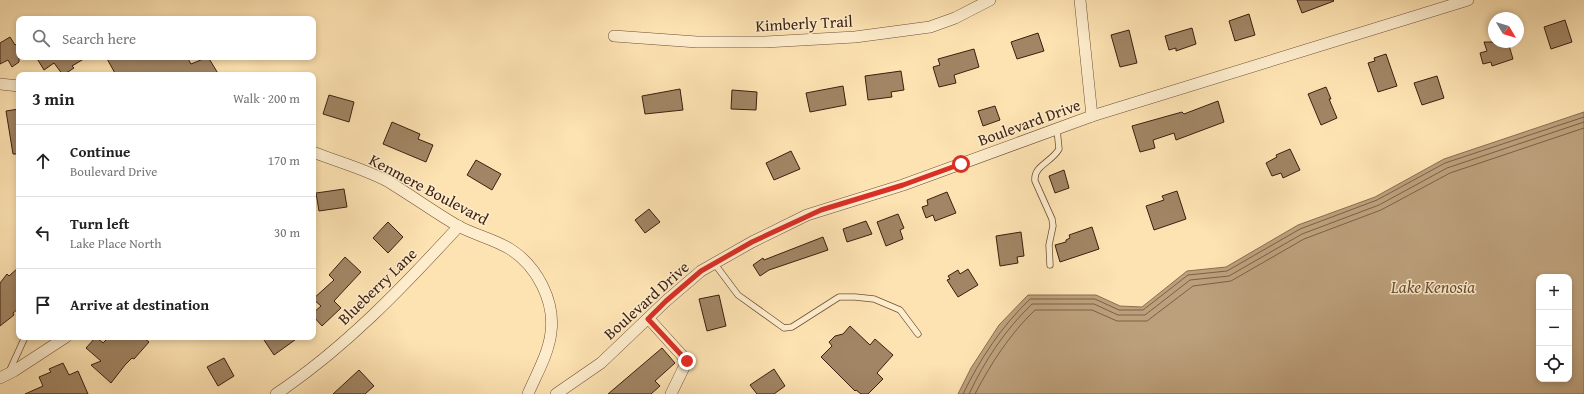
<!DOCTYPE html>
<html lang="en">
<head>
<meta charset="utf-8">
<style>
	body { margin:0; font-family:"Gentium Book Plus",serif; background:#f6f6f6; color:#222 }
	.controls { position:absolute; right:12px; bottom:12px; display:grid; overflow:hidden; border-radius:8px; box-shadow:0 2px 6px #0003 }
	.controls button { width:36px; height:36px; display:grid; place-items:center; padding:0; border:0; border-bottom:1px solid #e0e0e0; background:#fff; color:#222; font:20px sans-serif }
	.compass { position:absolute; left:1488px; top:12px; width:36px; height:36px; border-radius:50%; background:#fff; box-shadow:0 2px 6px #0003; rotate:128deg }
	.stop { position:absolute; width:12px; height:12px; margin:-9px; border:3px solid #d93025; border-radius:50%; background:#fff }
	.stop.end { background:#d93025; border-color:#fff; box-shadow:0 1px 4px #0008 }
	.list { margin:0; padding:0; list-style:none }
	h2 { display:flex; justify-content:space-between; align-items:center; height:52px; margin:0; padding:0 16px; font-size:17px }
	h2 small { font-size:13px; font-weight:400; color:#767676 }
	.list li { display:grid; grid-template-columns:26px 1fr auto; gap:12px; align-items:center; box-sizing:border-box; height:72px; padding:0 16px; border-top:1px solid #e0e0e0 }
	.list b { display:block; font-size:15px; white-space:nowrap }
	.list p { margin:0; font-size:13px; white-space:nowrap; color:#767676 }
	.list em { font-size:13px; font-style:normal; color:#767676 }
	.icon { flex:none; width:22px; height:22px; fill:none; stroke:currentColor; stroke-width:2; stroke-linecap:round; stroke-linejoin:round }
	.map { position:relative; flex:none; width:1584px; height:394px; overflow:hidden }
	.search { position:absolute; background:#fff; box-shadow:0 2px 6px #0003; left:16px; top:16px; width:300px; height:44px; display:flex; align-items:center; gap:10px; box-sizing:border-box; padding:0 14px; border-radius:8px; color:#767676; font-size:15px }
	.panel { position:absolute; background:#fff; box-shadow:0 2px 6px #0003; left:16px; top:72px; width:300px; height:268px; border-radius:8px }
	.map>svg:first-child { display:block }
</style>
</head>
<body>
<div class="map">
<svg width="1584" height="394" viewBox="0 0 1584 394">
	<rect width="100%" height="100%" fill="#fee3b2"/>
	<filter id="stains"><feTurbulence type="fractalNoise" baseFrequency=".005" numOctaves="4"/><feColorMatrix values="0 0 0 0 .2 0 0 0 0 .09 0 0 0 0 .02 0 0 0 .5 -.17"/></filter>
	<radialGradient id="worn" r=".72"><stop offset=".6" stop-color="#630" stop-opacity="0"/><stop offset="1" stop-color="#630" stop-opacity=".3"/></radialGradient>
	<path fill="#bca07b" stroke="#896c50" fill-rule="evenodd" d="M1584 112V394H958L971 368 999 325 1028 295H1096L1120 306 1142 307 1187 271 1226 267 1298 225 1375 197 1444 159ZM1539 277H1569V379H1539Z"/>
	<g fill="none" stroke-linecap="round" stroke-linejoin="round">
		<g stroke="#7c6045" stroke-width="1">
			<path d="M963 394C980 359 1001 327 1030 299H1095L1119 310H1143L1188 275 1227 271 1300 229 1377 200 1445 163 1584 117"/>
			<path d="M969 394C985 360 1005 330 1032 304H1094L1118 315H1145L1190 280 1229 276 1302 234 1379 205 1447 168 1584 122"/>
			<path d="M975 394C991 363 1010 334 1035 310H1092L1117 321H1147L1193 286 1231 281 1304 239 1381 210 1450 173 1584 128"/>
		</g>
	</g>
	<g fill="#a18564" stroke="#3c1f0f">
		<path d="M1297 0H1333L1334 1 1302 13Z"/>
		<path d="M1249 14 1255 35 1235 41 1229 21Z"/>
		<path d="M1565 20 1572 42 1551 49 1544 27Z"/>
		<path d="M1192 28 1196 44 1176 51V48L1169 50 1165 36Z"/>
		<path d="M1129 30 1137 63 1120 67 1111 35Z"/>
		<path d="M1038 33 1044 51 1017 59 1011 42Z"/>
		<path d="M10 37 15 45 19 42V62L12 67 8 60 0 64V43Z"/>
		<path d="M1484 42H1508L1513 59 1492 66 1491 62 1483 64 1480 53 1487 51Z"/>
		<path d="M974 49 979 67 954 75 956 83 939 87 933 67 940 65 938 59Z"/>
		<path d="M1386 54 1397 86 1378 92 1368 63 1375 61 1374 58Z"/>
		<path d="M36 57H87L72 66 74 68 63 75 54 63 44 70Z"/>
		<path d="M106 57H187L191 64 208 57 219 75H116Z"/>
		<path d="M901 71 904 90 891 92 892 97 868 100 865 76Z"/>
		<path d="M1437 76 1444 98 1422 105 1414 83Z"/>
		<path d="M843 86 846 105 810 112 806 93Z"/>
		<path d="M1326 87 1331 99H1329L1337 118 1321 125 1308 94Z"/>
		<path d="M680 89 683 110 645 114 642 96Z"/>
		<path d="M732 90 757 92 756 110 731 109Z"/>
		<path d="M329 95 354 102 349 122 323 114Z"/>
		<path d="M1218 101 1224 122 1176 140 1174 133 1153 140 1155 148 1140 152 1132 126 1182 112 1184 114Z"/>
		<path d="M995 106 1000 120 983 126 978 111Z"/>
		<path d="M19 109V154H13L6 111Z"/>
		<path d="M392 122 420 134 418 139 433 145 426 162 383 144Z"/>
		<path d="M1290 149 1300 170 1283 178 1281 173 1272 176 1266 163 1277 157 1276 155Z"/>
		<path d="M791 151 800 169 774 180 766 163Z"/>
		<path d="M476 160 501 174 492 190 467 175Z"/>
		<path d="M1064 170 1069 188 1055 193 1049 176Z"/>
		<path d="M344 189 347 207 319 211 316 193Z"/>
		<path d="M1177 191 1186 219 1154 230 1146 206 1164 200 1162 196Z"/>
		<path d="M947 192 956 213 935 221 933 215 926 218 922 207 928 205 927 200Z"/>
		<path d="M649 209 660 222 645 233 635 220Z"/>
		<path d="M898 214 904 228 900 230 903 239 886 246 877 222Z"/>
		<path d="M866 221 872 234 847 242 843 229Z"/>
		<path d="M388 222 403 237 388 253 373 238Z"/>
		<path d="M1092 227 1099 249 1060 262 1055 245 1066 242V240L1070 238 1069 235Z"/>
		<path d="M1021 232 1024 256 1017 257 1018 263 1000 266 996 236Z"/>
		<path d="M823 237 828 250 769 270 760 276 753 265 763 258 764 260Z"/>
		<path d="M345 257 361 272 334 301 341 308 322 326 313 316V313L321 306 313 299 334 280 329 275Z"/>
		<path d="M19 267V308L13 313 14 315 0 326V283L7 274 9 276Z"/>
		<path d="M968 269 978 285 958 297 947 280 950 279 948 276 958 270 960 274Z"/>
		<path d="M719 295 726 326 707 331 699 299Z"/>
		<path d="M850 326 870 345 875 339 893 355 877 373 883 379 868 394H861L856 390 855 391 821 357 832 346 829 342 835 336 843 334Z"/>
		<path d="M96 337 103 343 109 337H142L149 342 134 359 132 358 125 365 111 383 91 365 101 361 86 348Z"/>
		<path d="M262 337H299L274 355Z"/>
		<path d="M662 348 675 363 655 381 660 386 651 394H608Z"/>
		<path d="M224 358 234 376 218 386 207 367Z"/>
		<path d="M63 363 69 375 78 371 88 394H25L43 386 39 377 51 372 49 369Z"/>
		<path d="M774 369 785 386 774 394H757L750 385Z"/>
		<path d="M359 370 374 386 365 394H333Z"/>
	</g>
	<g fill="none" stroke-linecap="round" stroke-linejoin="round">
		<g stroke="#6c5038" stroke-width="7">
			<g id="lane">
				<path d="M714 263 738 295 784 328 792 327 839 297H855L874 299 900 310 918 334"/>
				<path d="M1050 265 1049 245 1053 226 1052 219 1035 181C1033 166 1052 162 1059 149L1057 129"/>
				<path d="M9 372 25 337"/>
			</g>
		</g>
		<g stroke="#6c5038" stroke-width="12">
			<g id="street">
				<path d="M1080 0 1092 116"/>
				<path d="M614 36 697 42H765L855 37 930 27 955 18 990 0"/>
				<path d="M0 84 19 86"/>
				<path d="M313 152C338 162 365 169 389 182 412 196 434 212 458 226 475 235 494 239 510 249 537 266 555 301 551 332 549 353 536 375 528 394"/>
				<path d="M649 319 687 361 671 394"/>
				<path d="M0 378 14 371 66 337"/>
				<path d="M276 394C345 348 403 287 459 226"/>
				<path d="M556 394 601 363 666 301 701 271 752 242 807 215 903 185 1092 116 1468 0"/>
			</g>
		</g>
		<use href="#lane" stroke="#feedcd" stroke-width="5.5"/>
		<use href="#street" stroke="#feedcd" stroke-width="11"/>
	</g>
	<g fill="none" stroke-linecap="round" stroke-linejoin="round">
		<path stroke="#d93025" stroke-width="5" d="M687 361 648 319 666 301 701 271 752 242 821 210 903 185 961 164"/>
	</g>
	<g text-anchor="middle" stroke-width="3" stroke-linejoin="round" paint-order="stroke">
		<g font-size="16" fill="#3c1f0f" stroke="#feedcd">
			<text transform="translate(804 23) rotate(-3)" y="6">Kimberly Trail</text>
			<text transform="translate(1029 122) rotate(-20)" y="6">Boulevard Drive</text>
			<text transform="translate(429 189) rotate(28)" y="6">Kenmere Boulevard</text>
			<text transform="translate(377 286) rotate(-44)" y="6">Blueberry Lane</text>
			<text transform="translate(646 300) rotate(-42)" y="6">Boulevard Drive</text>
		</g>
		<g font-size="17" font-style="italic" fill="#694c35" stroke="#feedcd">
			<text x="1433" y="293">Lake Kenosia</text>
		</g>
	</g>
	<rect width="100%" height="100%" filter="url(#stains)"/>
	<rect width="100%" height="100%" fill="url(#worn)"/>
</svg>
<div class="controls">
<button>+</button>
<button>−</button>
<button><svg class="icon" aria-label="locate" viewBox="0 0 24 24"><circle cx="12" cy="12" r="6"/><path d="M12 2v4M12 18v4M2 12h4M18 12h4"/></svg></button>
</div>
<svg class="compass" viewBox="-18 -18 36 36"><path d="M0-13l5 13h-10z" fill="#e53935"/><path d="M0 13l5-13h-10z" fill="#767676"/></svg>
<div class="stop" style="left:961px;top:164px"></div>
<div class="stop end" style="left:687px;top:361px"></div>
<div class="search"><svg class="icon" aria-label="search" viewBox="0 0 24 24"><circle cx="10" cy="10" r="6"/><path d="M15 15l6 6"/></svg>Search here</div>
<section class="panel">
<h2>3 min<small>Walk · 200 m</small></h2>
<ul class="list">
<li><svg class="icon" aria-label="ahead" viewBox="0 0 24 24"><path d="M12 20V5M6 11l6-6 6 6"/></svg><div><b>Continue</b><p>Boulevard Drive</p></div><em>170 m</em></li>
<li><svg class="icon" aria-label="left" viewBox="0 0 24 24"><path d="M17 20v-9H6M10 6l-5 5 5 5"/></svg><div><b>Turn left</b><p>Lake Place North</p></div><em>30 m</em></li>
<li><svg class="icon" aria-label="arrive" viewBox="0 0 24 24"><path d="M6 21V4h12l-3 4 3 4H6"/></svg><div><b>Arrive at destination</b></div></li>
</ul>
</section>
</div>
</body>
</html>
